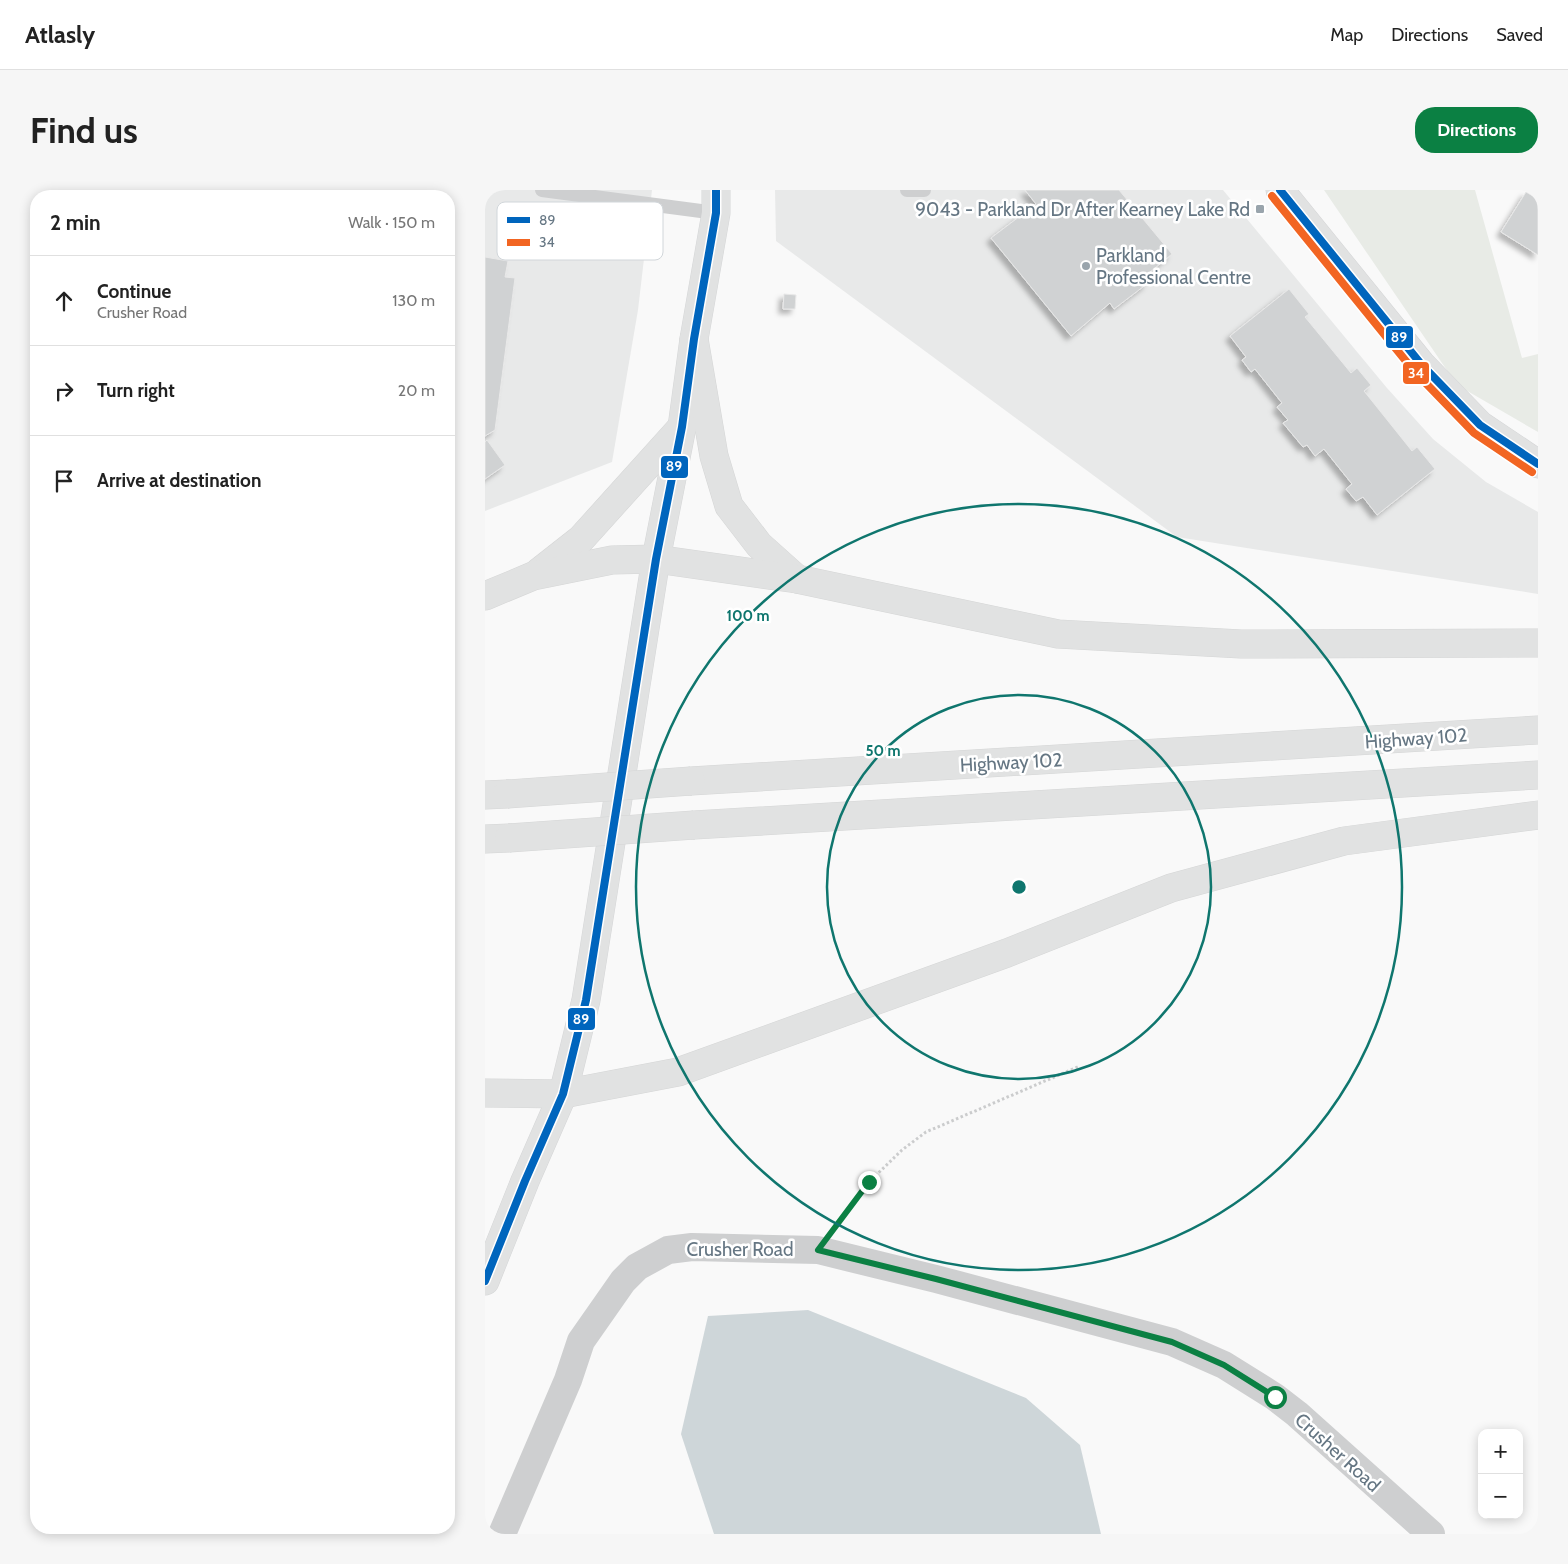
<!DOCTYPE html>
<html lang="en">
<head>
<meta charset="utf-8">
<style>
	body { margin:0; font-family:Cabin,sans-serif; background:#f6f6f6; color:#222 }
	.controls { position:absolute; right:15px; bottom:15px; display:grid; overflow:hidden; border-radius:10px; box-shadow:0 2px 12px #0003 }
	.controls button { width:45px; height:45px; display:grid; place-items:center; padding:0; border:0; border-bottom:1px solid #e0e0e0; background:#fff; color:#222; font:25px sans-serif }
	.stop { position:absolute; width:15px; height:15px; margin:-11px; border:4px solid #0b8043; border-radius:50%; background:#fff }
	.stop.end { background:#0b8043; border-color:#fff; box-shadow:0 1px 5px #0008 }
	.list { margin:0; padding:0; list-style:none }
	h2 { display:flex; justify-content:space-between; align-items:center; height:65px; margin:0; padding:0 20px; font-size:21px }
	h2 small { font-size:16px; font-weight:400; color:#767676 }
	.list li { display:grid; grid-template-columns:32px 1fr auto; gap:15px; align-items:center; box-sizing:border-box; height:90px; padding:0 20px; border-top:1px solid #e0e0e0 }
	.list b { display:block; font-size:19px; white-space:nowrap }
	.list p { margin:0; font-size:16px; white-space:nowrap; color:#767676 }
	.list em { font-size:16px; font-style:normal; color:#767676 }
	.icon { flex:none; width:28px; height:28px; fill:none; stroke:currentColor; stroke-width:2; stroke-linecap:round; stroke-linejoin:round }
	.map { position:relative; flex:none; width:1053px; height:1344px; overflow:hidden; border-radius:20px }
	header { display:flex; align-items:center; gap:30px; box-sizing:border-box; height:70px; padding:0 25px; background:#fff; border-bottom:1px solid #e0e0e0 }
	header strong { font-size:24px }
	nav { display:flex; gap:28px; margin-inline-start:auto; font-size:18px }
	.intro { display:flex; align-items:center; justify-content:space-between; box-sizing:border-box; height:120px; padding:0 30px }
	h1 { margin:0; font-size:35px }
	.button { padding:12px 22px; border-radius:20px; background:#0b8043; color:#fff; font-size:18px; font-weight:700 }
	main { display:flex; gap:30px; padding:0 30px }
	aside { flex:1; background:#fff; border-radius:20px; box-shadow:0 2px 12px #0003 }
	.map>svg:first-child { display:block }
</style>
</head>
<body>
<header>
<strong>Atlasly</strong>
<nav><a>Map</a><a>Directions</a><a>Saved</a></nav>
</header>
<div class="intro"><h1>Find us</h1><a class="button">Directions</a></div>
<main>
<aside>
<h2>2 min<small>Walk · 150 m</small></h2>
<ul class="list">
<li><svg class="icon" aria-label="ahead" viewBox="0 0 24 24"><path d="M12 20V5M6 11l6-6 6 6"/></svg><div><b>Continue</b><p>Crusher Road</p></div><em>130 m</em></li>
<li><svg class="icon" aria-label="right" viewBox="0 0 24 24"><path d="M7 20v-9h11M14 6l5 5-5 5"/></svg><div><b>Turn right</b></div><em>20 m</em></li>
<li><svg class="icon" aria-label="arrive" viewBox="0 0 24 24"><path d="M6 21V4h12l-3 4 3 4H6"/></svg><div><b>Arrive at destination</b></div></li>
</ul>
</aside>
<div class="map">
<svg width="1053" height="1344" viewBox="0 0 1053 1344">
	<defs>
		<filter id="shadow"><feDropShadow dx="-4.5" dy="4.5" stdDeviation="2.5" flood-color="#0004"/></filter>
	</defs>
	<rect width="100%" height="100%" fill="#f9f9f9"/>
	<g fill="#e8e9e9">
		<path d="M0 0H167L153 120 127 272 0 321Z"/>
		<path d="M290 0H738L902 198 948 249 1001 292 1053 322V404L692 347 291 51Z"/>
	</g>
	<path fill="#e8ebe6" d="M839 0H990L1037 168 1053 164V242L972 195Z"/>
	<path fill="#ced6d9" d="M323 1120 541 1208 595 1255 616 1344H229L196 1244 223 1126Z"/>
	<g fill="#d0d2d3" stroke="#e8e8e8" filter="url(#shadow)">
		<path d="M540 0H634L687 64 659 87 663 93 629 119 625 113 586 146 506 48 551 14Z"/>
		<path d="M1041 2 1053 9V65L1016 42Z"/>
		<path d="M0 67 23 71 20 87 30 88 10 240 0 246Z"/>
		<path d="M804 99 824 124 820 127 866 183 872 178 886 195 879 201 927 261 932 257 950 279 892 325 878 307 871 311 861 299 867 294 839 259 830 266 822 255 818 257 798 233 803 230 792 217 797 213 770 179 766 182 757 170 761 167 745 146Z"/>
		<path d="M299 104 311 105 310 119H298Z"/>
		<path d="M2 250 20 275 0 289V252Z"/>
	</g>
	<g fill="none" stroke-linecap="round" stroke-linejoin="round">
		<g stroke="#d5d6d7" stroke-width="29">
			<g id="secondary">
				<path d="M795 0 936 174 995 235 1053 274"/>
				<path d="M0 1091 40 991 78 904 101 810 171 369 197 237 209 149 231 23V0"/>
			</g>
		</g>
		<g stroke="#d5d6d6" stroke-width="29">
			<g id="highway">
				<path d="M209 149 229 266 244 316 274 355 312 389"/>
				<path d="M54 382 96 349 197 237"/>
				<path d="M0 406 48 386 127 370 171 369 312 389 573 444 756 454 1053 453"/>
				<path d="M206 591 1053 540"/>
				<path d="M0 605 22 604"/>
				<path d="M209 635 1053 585"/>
				<path d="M0 649 24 648"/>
				<path d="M0 903 78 904 193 882 522 763 686 698 859 651 1053 625"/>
			</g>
		</g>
		<path stroke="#cbcccd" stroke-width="3" stroke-dasharray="2.5 2.5" stroke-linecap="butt" d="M350 1037 384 992 417 960 441 942 595 876"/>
		<g stroke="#cecfd0" stroke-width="14">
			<path d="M57 0 231 23"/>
			<path d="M422 0H439"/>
		</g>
		<path stroke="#cecfd0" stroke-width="28" d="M17 1344 83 1190 96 1151 138 1091 152 1077 183 1060 207 1057 333 1060 451 1089 687 1152 739 1175 790 1207 812 1224 946 1344"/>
		<use href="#secondary" stroke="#e1e2e2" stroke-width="28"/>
		<use href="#highway" stroke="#e1e2e2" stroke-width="28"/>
		<g stroke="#d5d6d6" stroke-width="29" stroke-linecap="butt">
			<g id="highway-bridge">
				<path d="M22 604 206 591"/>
				<path d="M24 648 209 635"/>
			</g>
		</g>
		<use href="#highway-bridge" stroke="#e1e2e2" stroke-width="28"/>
		<g stroke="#fff" stroke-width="11">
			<g id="bus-1">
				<path d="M795 0 936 174 995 235 1053 274"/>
				<path d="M0 1091 40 991 78 904 101 810 171 369 197 237 209 149 231 23V0"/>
			</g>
		</g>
		<g stroke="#fff" stroke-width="11">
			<path id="bus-2" d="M787 6 929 181 989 243 1047 282"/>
		</g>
		<use href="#bus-1" stroke="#0065bd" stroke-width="8"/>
		<use href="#bus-2" stroke="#f26522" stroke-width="8"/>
	</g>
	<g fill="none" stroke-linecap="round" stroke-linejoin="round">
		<path stroke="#0b8043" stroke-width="6" d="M384 992 333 1060 451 1089 687 1152 739 1175 790 1207"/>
	</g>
	<g fill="none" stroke="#0f766e" stroke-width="2.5">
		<circle cx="534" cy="697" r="192"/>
		<circle cx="534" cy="697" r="383"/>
	</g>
	<g fill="#99a4ac" stroke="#fff" stroke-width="2">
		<rect x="770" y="14" width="10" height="10" rx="2.5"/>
		<circle cx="601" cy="76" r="5"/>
	</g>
	<g text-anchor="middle" stroke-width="5" stroke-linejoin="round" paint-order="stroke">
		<g font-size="19" fill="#657683" stroke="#fff" text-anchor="end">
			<text x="765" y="26">9043 - Parkland Dr After Kearney Lake Rd</text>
			<text x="611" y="72" text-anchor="start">Parkland<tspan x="611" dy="22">Professional Centre</tspan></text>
		</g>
		<g font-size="19" fill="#657683" stroke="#fff">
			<text transform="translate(931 548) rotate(-4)" y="7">Highway 102</text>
			<text transform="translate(526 572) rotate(-3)" y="7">Highway 102</text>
			<text x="255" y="1066">Crusher Road</text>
			<text transform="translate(853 1262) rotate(42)" y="7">Crusher Road</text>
		</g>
	</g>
	<rect x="12" y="12" width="166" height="58" rx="8" fill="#fff" stroke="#d1d6da" stroke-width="1"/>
	<rect x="22" y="27" width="23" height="6" fill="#0065bd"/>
	<rect x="22" y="49" width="23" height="7" fill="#f26522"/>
	<g font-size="14" fill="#657683">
		<text x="54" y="35">89</text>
		<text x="54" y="57">34</text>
	</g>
	<circle cx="534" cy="697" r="8" fill="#0f766e" stroke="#fff" stroke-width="2.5"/>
	<g font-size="15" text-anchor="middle" font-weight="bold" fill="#0f766e" stroke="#fff" stroke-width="5" stroke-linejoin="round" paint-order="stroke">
		<text x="263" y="431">100 m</text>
		<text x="398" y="566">50 m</text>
	</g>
	<g stroke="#fff" stroke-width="2">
		<rect x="900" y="135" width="29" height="24" rx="5" fill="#0065bd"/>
		<rect x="917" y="171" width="28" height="24" rx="5" fill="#f26522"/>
		<rect x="175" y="265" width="29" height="24" rx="5" fill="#0065bd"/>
		<rect x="82" y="817" width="29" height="24" rx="5" fill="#0065bd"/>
	</g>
	<g font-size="14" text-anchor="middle" font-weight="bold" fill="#fff">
		<text x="914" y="152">89</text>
		<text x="931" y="188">34</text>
		<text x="189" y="281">89</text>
		<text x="96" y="834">89</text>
	</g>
</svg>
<div class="controls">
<button>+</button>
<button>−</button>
</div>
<div class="stop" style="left:790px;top:1207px"></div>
<div class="stop end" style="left:384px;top:992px"></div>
</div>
</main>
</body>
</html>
